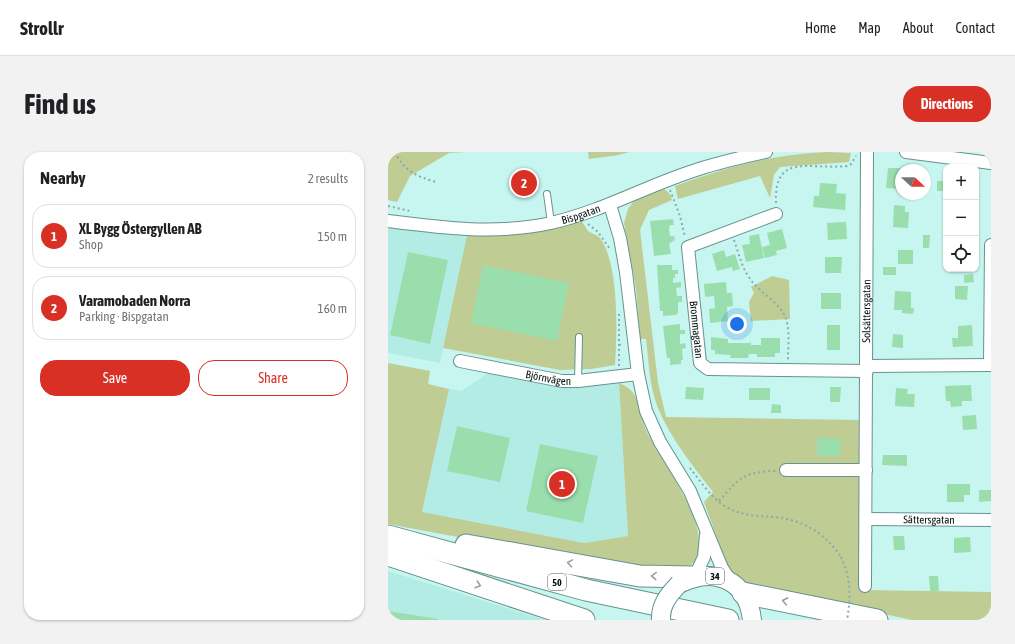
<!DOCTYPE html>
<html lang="en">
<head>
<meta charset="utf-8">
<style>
	body { margin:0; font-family:"Asap Condensed",sans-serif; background:#f2f2f2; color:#202124 }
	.controls { position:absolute; right:12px; top:12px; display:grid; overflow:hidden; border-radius:8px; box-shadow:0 1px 3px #0004 }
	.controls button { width:36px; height:36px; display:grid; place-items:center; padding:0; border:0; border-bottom:1px solid #e0e0e0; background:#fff; color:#202124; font:20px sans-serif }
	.compass { position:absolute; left:507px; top:12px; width:36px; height:36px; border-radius:50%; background:#fff; box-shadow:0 1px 3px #0004; rotate:111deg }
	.you { position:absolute; left:349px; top:172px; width:14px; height:14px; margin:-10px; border:3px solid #fff; border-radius:50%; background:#1a73e8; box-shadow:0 0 0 6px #1a73e833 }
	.badge { display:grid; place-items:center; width:26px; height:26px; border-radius:50%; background:#d93025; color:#fff; font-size:13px; font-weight:700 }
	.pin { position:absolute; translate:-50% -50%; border:2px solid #fff; box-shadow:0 1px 4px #0006 }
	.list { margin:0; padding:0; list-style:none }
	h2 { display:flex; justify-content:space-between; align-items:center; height:52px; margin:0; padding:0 16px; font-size:17px }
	h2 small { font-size:13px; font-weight:400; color:#757577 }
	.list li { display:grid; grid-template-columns:26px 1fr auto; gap:12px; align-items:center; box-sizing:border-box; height:64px; margin:0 8px 8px; padding:0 8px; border:1px solid #e0e0e0; border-radius:16px }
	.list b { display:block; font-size:15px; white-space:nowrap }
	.list p { margin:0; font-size:13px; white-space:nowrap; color:#757577 }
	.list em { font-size:13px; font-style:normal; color:#757577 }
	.actions { display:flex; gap:8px; padding:12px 16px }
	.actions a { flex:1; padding:9px 0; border:1px solid #d93025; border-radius:16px; text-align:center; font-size:14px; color:#d93025 }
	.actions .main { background:#d93025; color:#fff }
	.icon { flex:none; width:22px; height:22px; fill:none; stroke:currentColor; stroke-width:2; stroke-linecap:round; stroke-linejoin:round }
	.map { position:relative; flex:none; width:603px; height:468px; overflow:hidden; border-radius:16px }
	header { display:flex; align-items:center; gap:24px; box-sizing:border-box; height:56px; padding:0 20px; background:#fff; border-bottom:1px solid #e0e0e0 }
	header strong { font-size:19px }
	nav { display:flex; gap:22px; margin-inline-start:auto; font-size:14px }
	.intro { display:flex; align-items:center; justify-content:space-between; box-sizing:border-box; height:96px; padding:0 24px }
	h1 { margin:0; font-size:28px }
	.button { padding:10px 18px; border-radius:16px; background:#d93025; color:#fff; font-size:14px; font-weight:700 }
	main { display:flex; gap:24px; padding:0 24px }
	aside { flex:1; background:#fff; border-radius:16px; box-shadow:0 1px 3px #0004 }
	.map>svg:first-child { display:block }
</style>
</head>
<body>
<header>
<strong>Strollr</strong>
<nav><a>Home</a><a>Map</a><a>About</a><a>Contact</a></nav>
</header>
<div class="intro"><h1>Find us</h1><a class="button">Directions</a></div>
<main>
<aside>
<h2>Nearby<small>2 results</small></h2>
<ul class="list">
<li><span class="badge">1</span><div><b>XL Bygg Östergyllen AB</b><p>Shop</p></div><em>150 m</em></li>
<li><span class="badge">2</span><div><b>Varamobaden Norra</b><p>Parking · Bispgatan</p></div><em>160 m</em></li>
</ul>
<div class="actions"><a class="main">Save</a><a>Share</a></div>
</aside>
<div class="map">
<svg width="603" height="468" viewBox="0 0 603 468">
	<rect width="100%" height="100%" fill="#c7f5ef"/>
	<g fill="#b3ece5">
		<path d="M0 73 79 83 52 211 0 201Z"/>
		<path d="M102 220 189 236 231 231 240 384 196 391 34 360 61 237 73 239Z"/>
		<path d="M0 419 157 468H0Z"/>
	</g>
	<g fill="#bfcc93">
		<path d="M0 0H78L61 1 22 24 9 50 0 48Z"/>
		<path d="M200 0H241L231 3 201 7Z"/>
		<path d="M440 0 463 1 461 10 392 15 386 23 382 46 372 24 290 47 287 34C338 15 386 2 440 0Z"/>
		<path d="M275 36 282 42 284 48 261 58 252 78 270 231 278 265 475 268 474 438 603 440V468H524L360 433 341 419 316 350 325 340C304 313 283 287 270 256 261 234 261 209 258 187H252L248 137 236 71 240 57 245 50Z"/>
		<path d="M193 68C195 71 198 76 200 79 206 83 211 83 214 89 231 117 229 181 227 213L203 217 172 218 55 196 79 83 140 80Z"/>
		<path d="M384 124 401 128 402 167 363 169 361 150 366 141 363 135Z"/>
		<path d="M0 211 42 219 40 232 61 237 34 360 196 391 240 384 231 231C236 233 242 236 246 242 252 252 253 270 260 282 276 313 314 361 311 396 311 406 305 412 297 418L182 406 0 372Z"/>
	</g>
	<g fill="#9bdeae">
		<path d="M500 16H512L511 37 498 36Z"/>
		<rect x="549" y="29" width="9" height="10"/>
		<path d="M432 31 449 32 448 41 458 42 457 58 425 55 426 44H431Z"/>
		<path d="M557 43H558V55H556Z"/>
		<path d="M506 53 517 54V60H521L520 76 505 75Z"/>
		<path d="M285 67 286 73H282L281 77 282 84H286L287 88 281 92 283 102 266 104 262 69Z"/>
		<path d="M458 70 459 87 440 88 439 71Z"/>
		<path d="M394 77 399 96 388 99 389 103 377 106 374 95 382 93 379 81Z"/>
		<path d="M371 82 376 106 358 110 354 93 362 92 361 84Z"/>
		<path d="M535 83H542L541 96H535Z"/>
		<path d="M336 98 338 105 347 102 352 117 345 119 344 115 329 119 324 102Z"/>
		<rect x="510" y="98" width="15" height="14"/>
		<path d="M20 100 60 108 42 192 2 183Z"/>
		<path d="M437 105H454L453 121H437Z"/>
		<path d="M95 113 181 131 169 189 83 171Z"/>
		<path d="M269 113H284V118H290V122H287V126H285V131L293 130V135L288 136 289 144H294V150H290V161L288 163 275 164V159H272Z"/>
		<rect x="495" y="115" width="13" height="8"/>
		<path d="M585 122 586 130 576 131V123Z"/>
		<path d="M338 130 339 141H344L345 154 339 155 340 169 322 171 321 157 327 156 326 144 317 145 316 132Z"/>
		<path d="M567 134H580L579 148 567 147Z"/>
		<path d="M507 139 523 140V156H526L525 162 514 161V158H506Z"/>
		<rect x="433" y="141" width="20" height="16"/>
		<path d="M292 172V178H297V182H292V192L297 191 298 196 294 197 295 208H293V212L282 213V206H279L275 174Z"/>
		<rect x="439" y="173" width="13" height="25"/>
		<path d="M584 173 585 194 565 195 564 186H570V174Z"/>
		<path d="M505 182 515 183V196L504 195Z"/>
		<path d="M323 185 340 187V191H362L363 189V193H373V186H392V201H387V205H369V202H361L360 206H342L343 203 327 202V198H323Z"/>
		<path d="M583 233 584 249H574V254L563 255 562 249H558L557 234Z"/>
		<path d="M298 235 316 236 315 248 297 247Z"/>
		<path d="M442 235H453L452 250H442Z"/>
		<rect x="361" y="236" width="21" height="12"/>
		<path d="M508 236 520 237 519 242H527L526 255 507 254Z"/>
		<path d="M384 252 393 253V261H383Z"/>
		<path d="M588 263 589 277 575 278 574 264Z"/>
		<path d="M69 274 122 286 112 330 59 319Z"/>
		<path d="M429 286 453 287 452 304H429Z"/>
		<path d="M152 292 210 304 195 371 138 359Z"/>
		<path d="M495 303H519V314L494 313Z"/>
		<path d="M559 332H582V343H576V350H559Z"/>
		<path d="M591 338H603V349L591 350Z"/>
		<path d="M505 384H516L517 398H506Z"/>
		<path d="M582 385 583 400 566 401V386Z"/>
		<path d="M541 424H550L551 439H542Z"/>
		<path d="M0 459 50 467V468H0Z"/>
	</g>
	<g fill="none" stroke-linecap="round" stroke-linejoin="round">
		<g stroke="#67938e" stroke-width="8">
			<g id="lane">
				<path d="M159 42 163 71"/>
				<path d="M190 229 191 185"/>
			</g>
		</g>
		<g stroke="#67938e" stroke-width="14">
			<g id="street">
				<path d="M518 0 603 11"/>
				<path d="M222 53 232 86 238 120 250 222 258 259 272 290 302 339 334 416 344 431"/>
				<path id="s1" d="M388 62 300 95 312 211 320 217 479 219"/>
				<path id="s2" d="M0 69C55 76 108 83 163 71 215 59 260 33 311 17 333 10 355 5 378 0"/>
				<path id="s3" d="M72 209 174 229H190L250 222"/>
				<path d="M602 213 603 93"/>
				<path d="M479 214 603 213"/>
				<path d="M398 318H478"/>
				<path id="s4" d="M478 367 603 368"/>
				<path d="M307 424 316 405 318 383"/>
				<path id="s5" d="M477 434 479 0"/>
			</g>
		</g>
		<g stroke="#67938e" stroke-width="20">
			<path id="primary" d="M293 431C327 414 360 429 364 468"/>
		</g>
		<g stroke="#67938e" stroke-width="23">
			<g id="highway">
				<path d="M0 384 198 438 340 468"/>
				<path d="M78 393 252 424 305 425"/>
				<path d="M0 403 196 468"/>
				<path d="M355 441 489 468"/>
			</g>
		</g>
		<g stroke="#88aca8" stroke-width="2" stroke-dasharray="2 3" stroke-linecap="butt">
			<path d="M7 0C16 19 28 24 48 30"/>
			<path d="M0 6 4 0"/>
			<path d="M282 38 292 64 297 85"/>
			<path d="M388 51C386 0 421 18 459 14L463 12 468 4"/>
			<path d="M0 54 22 59"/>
			<path d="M200 72 210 80 222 97"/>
			<path d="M346 88C351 102 354 117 363 128 373 142 393 151 398 167 402 180 400 195 400 208"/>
			<path d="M231 193 236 192"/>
			<path d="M231 214V161"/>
			<path d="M302 316C313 330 324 347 340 356 356 364 370 364 387 365 416 368 438 382 453 405"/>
			<path d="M331 349C352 325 356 320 388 319"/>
		</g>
		<use href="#lane" stroke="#fff" stroke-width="6"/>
		<use href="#street" stroke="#fff" stroke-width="12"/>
		<use href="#primary" stroke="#fff" stroke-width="18"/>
		<use href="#highway" stroke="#fff" stroke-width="21"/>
		<g stroke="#67938e" stroke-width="20" stroke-linecap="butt">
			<path id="primary-bridge" d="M273 468C272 453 281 442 291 432"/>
		</g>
		<path stroke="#88aca8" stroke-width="2" stroke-dasharray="2 3" stroke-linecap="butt" d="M453 405C463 426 463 445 459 468"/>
		<use href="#primary-bridge" stroke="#fff" stroke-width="18"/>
	</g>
	<defs><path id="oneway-chevron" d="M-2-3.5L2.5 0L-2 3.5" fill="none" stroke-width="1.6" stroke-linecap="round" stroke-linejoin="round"/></defs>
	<g stroke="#9aa09f">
		<use href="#oneway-chevron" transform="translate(182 411) rotate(-170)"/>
		<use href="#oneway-chevron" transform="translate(266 424) rotate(-177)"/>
		<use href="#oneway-chevron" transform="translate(90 433) rotate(18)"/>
		<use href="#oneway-chevron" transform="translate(397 449) rotate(-169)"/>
	</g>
	<g text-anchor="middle" stroke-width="4" stroke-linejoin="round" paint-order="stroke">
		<g fill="#fff" stroke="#4e5858" stroke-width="1">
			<rect x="318" y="416" width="18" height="16" rx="3"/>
			<rect x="160" y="422" width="18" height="16" rx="3"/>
		</g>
		<g font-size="10" font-weight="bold" fill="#021110">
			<text x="327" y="428">34</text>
			<text x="169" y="434">50</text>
		</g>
		<g font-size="11" fill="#021110" stroke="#fff">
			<text dy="4" stroke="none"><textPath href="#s2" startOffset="195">Bispgatan</textPath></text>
			<text dy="4" stroke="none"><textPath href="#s5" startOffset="275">Solsättersgatan</textPath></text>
			<text dy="4" stroke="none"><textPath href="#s1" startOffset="177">Brommagatan</textPath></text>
			<text dy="4" stroke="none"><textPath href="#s3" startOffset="90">Björnvägen</textPath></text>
			<text dy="4" stroke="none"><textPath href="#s4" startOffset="63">Sättersgatan</textPath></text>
		</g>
	</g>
</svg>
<div class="controls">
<button>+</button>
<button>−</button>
<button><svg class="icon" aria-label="locate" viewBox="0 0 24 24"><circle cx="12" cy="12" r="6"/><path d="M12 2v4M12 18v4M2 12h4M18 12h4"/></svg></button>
</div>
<svg class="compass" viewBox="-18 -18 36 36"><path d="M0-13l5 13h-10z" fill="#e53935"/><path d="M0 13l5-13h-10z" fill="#757577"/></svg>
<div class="you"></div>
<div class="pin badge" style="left:174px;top:332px">1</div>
<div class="pin badge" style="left:136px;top:31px">2</div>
</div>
</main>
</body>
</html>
